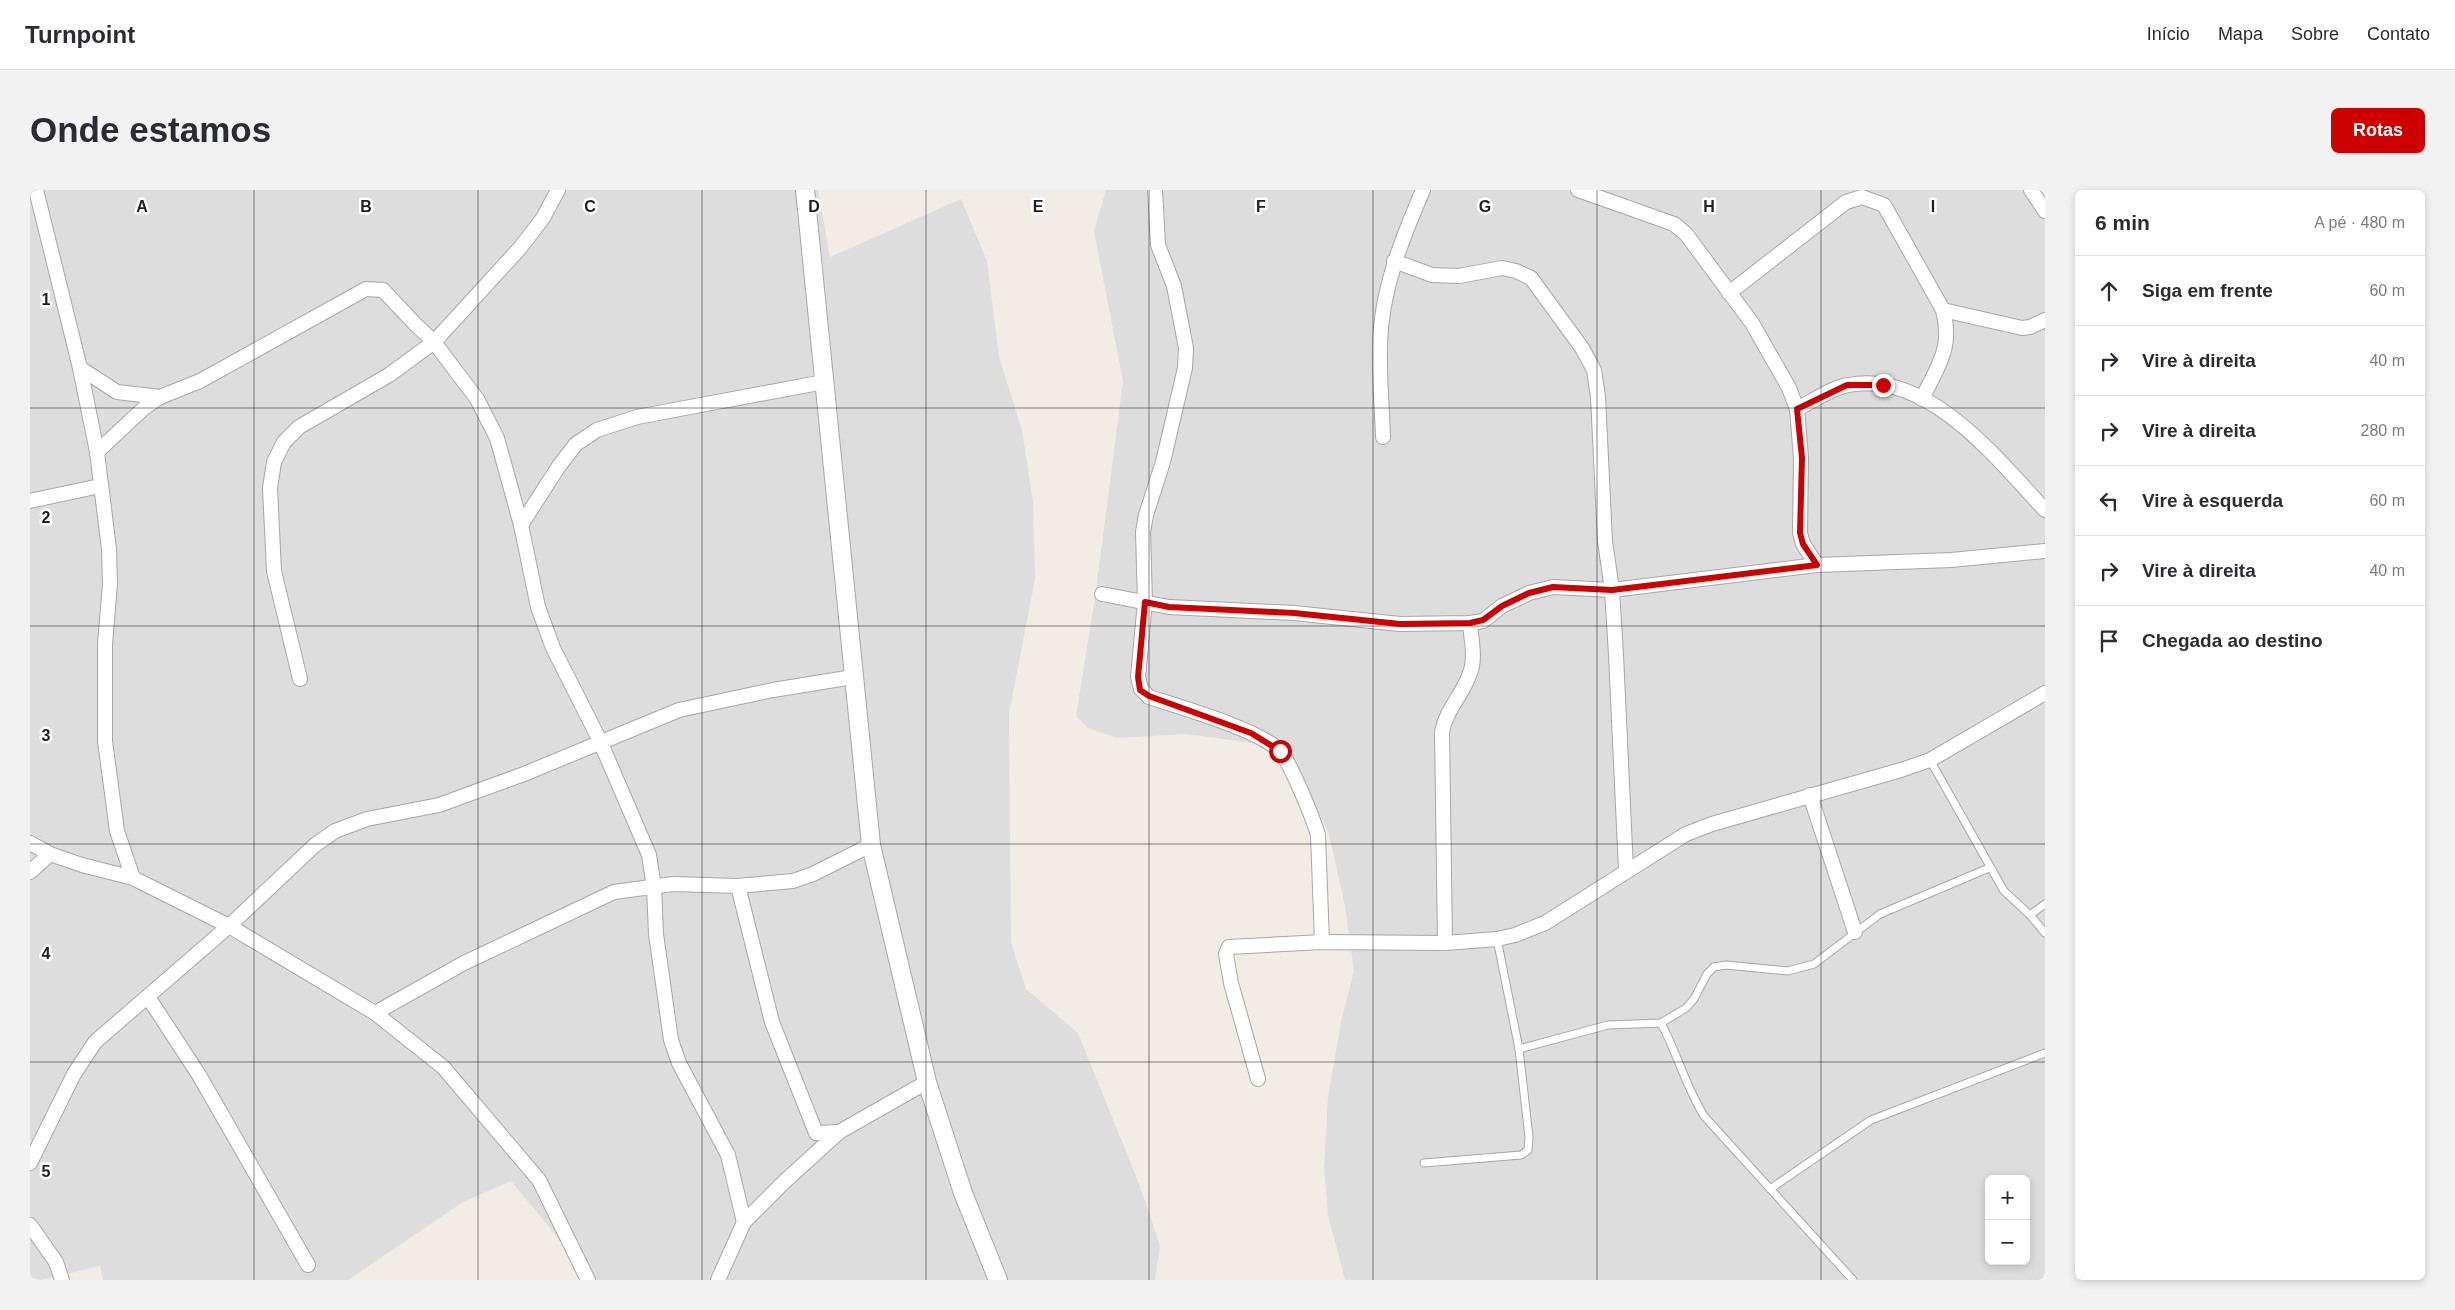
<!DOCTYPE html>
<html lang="pt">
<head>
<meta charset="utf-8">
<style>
	body { margin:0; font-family:Helvetica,sans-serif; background:#f2f2f3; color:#2b2b33 }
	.controls { position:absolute; right:15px; bottom:15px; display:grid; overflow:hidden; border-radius:8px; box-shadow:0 2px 8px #0003 }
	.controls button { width:45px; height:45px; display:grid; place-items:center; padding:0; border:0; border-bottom:1px solid #e1e1e2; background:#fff; color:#2b2b33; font:25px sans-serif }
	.stop { position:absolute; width:15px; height:15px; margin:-11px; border:4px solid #cf0100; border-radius:50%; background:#fff }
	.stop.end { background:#cf0100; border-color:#fff; box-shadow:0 1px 5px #0008 }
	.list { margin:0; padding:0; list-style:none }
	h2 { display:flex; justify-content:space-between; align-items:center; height:65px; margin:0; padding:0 20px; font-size:21px }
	h2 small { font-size:16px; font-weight:400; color:#7c7c81 }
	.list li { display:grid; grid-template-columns:32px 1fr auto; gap:15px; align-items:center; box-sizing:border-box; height:70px; padding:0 20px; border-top:1px solid #e1e1e2 }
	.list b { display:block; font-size:19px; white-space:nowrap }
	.list em { font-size:16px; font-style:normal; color:#7c7c81 }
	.icon { flex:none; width:28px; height:28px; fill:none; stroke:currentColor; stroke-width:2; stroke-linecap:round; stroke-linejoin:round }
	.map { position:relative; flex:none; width:2015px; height:1090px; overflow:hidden; border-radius:8px }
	header { display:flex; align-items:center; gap:30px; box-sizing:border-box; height:70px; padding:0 25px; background:#fff; border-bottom:1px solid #e1e1e2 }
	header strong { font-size:24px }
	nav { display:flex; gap:28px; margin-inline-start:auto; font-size:18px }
	.intro { display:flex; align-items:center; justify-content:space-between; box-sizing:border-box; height:120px; padding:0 30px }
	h1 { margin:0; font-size:35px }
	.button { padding:12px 22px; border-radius:8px; background:#cf0100; color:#fff; font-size:18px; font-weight:700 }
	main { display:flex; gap:30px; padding:0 30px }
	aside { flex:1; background:#fff; border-radius:8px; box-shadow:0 2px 8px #0003 }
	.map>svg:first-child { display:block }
</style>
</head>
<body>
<header>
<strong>Turnpoint</strong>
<nav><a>Início</a><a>Mapa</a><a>Sobre</a><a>Contato</a></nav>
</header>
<div class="intro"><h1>Onde estamos</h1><a class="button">Rotas</a></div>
<main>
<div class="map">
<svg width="2015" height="1090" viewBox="0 0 2015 1090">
	<rect width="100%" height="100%" fill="#f1ede6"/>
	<g fill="#dedddd" fill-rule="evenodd">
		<path d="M0 0H788L800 67 931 9 957 71 969 167 992 240 1003 312 1005 389 979 524 981 753 996 799 1048 843 1108 991 1130 1055 1125 1090H559L516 1033 481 991 433 1012 318 1090H73L70 1076 10 1090 0 1087Z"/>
		<path d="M1076 0H2015V1090H1315L1298 1025 1294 978 1298 907 1311 832 1324 781 1315 716 1299 644 1268 580 1223 553 1156 544 1087 548 1058 538 1046 526 1065 408 1093 191 1064 41ZM1959 989H1996V1071H1959Z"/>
	</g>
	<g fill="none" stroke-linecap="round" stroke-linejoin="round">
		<g stroke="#a7a7a7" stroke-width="9">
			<g id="service">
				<path d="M1900 570 1974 701 2000 725 2015 743"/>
				<path d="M2000 725 2015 714"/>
				<path d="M1631 833C1647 863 1656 897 1674 926L1823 1090"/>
				<path d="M1489 859 1578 835 1631 833 1656 818 1664 809 1677 784 1684 777 1696 775 1758 781 1784 774 1850 724 1959 678"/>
				<path d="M1394 973 1491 965 1498 960 1499 947 1489 859 1467 749"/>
				<path d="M1740 999 1841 930 2015 863"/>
			</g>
		</g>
		<g stroke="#a7a7a7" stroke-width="16">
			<g id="minor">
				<path d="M6 0 50 178 67 262 79 359 80 394 75 454V551L87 641 103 688"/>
				<path d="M1125 0 1128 55 1144 96 1156 158 1155 178 1133 272 1116 325 1113 342 1115 412 1108 487 1111 499 1119 507C1150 517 1230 540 1250 561 1261 574 1283 628 1288 645L1292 752"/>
				<path d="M1548 0 1644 34 1656 44 1722 133 1759 198 1767 219 1771 268 1770 343 1773 354 1787 375"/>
				<path d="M2001 0 2015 21"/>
				<path d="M1364 71 1402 85 1429 86 1472 78 1486 81 1501 88 1552 158 1564 180 1568 207 1575 351 1582 400 1586 465 1596 680"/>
				<path d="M1699 103 1816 12 1832 7 1854 15 1913 120C1923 159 1908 175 1892 209"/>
				<path d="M1913 120 1992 138 2000 137 2015 130"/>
				<path d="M50 178 87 202 130 207"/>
				<path d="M1767 219C1783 211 1801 198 1818 195 1898 179 1968 270 2015 320"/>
				<path d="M1353 247C1352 216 1349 185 1350 155 1351 100 1372 49 1393 0"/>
				<path d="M67 262 114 218 130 207 170 191 336 99 353 100 385 134 404 152 447 209 467 248 491 335 508 417 523 458 570 551 619 665 624 697 626 744 641 850 649 873 698 965 714 1032"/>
				<path d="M0 311 70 296"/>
				<path d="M491 335 529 276 546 254 567 240 607 227 794 192"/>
				<path d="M1072 404 1139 417 1264 423 1370 434 1440 433 1453 431 1472 416 1499 403 1523 397 1582 400 1787 375 1921 370 2015 361"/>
				<path d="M270 489 244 381 240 298 244 272 254 252 269 237 359 185 404 152 490 58 513 28 528 0"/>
				<path d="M1780 605 1825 742"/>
				<path d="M0 653 20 664 52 675 103 688 199 736 345 823 413 877 509 990 558 1090"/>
				<path d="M0 682 20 664"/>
				<path d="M708 696 742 832 786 943 809 942"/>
				<path d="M1415 753 1412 542C1416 519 1433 505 1440 483 1446 468 1441 449 1440 433"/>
				<path d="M118 807 169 885 278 1075"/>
				<path d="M345 823 434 773 584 702 643 694 708 696 763 691 783 684 841 655"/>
				<path d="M1228 889 1201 793 1196 764 1199 757 1292 752 1415 753 1467 749 1485 745 1515 733 1656 644 1682 634 1871 580 1900 570 2015 503"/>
				<path d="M0 973 44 884 65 852 199 736 285 655 305 641 337 629 409 615 494 584 649 520 743 500 823 487"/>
				<path d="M0 1035 26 1072 32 1090"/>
				<path d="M688 1090 714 1032 754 992 809 942 897 892"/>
			</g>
		</g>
		<g stroke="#a7a7a7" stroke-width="20">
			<path id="tertiary" d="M775 0 841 655 897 892 933 1003 968 1090"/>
		</g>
		<use href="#service" stroke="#fff" stroke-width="7"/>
		<use href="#minor" stroke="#fff" stroke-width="14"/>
		<use href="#tertiary" stroke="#fff" stroke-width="18"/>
	</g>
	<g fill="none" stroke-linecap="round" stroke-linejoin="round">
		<path stroke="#cf0100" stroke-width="6" d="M1250 561 1221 543 1119 506 1110 500 1108 487 1115 412 1139 417 1264 423 1370 434 1440 433 1453 430 1472 416 1499 403 1523 397 1582 400 1787 375 1773 354 1770 343 1772 268 1767 219 1817 195H1853"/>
	</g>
	<path fill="none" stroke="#202020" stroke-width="1" stroke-opacity="0.55" d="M224 0V1090M448 0V1090M672 0V1090M896 0V1090M1119 0V1090M1343 0V1090M1567 0V1090M1791 0V1090M0 218H2015M0 436H2015M0 654H2015M0 872H2015"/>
	<g font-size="16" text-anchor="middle" font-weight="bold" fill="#202020" stroke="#fff" stroke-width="5" stroke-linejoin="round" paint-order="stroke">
		<text x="112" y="22">A</text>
		<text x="336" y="22">B</text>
		<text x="560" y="22">C</text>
		<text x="784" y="22">D</text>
		<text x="1008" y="22">E</text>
		<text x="1231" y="22">F</text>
		<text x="1455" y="22">G</text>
		<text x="1679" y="22">H</text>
		<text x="1903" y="22">I</text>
		<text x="16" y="115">1</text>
		<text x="16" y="333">2</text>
		<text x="16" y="551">3</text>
		<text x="16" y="769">4</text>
		<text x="16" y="987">5</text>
	</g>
</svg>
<div class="controls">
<button>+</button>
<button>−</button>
</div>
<div class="stop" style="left:1250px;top:561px"></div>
<div class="stop end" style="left:1853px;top:195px"></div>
</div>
<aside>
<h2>6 min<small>A pé · 480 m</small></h2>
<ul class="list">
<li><svg class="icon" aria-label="ahead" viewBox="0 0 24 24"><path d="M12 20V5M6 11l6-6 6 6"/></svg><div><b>Siga em frente</b></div><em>60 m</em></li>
<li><svg class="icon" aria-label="right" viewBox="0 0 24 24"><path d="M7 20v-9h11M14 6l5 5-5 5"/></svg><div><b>Vire à direita</b></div><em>40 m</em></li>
<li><svg class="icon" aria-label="right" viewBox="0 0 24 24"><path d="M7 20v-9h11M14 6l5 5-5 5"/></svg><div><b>Vire à direita</b></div><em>280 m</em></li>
<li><svg class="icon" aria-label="left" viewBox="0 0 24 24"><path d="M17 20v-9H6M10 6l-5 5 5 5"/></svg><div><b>Vire à esquerda</b></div><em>60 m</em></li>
<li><svg class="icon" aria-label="right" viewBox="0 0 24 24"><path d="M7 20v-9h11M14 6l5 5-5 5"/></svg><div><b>Vire à direita</b></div><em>40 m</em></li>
<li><svg class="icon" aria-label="arrive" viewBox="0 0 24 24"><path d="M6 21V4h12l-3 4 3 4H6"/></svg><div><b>Chegada ao destino</b></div></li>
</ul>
</aside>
</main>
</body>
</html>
